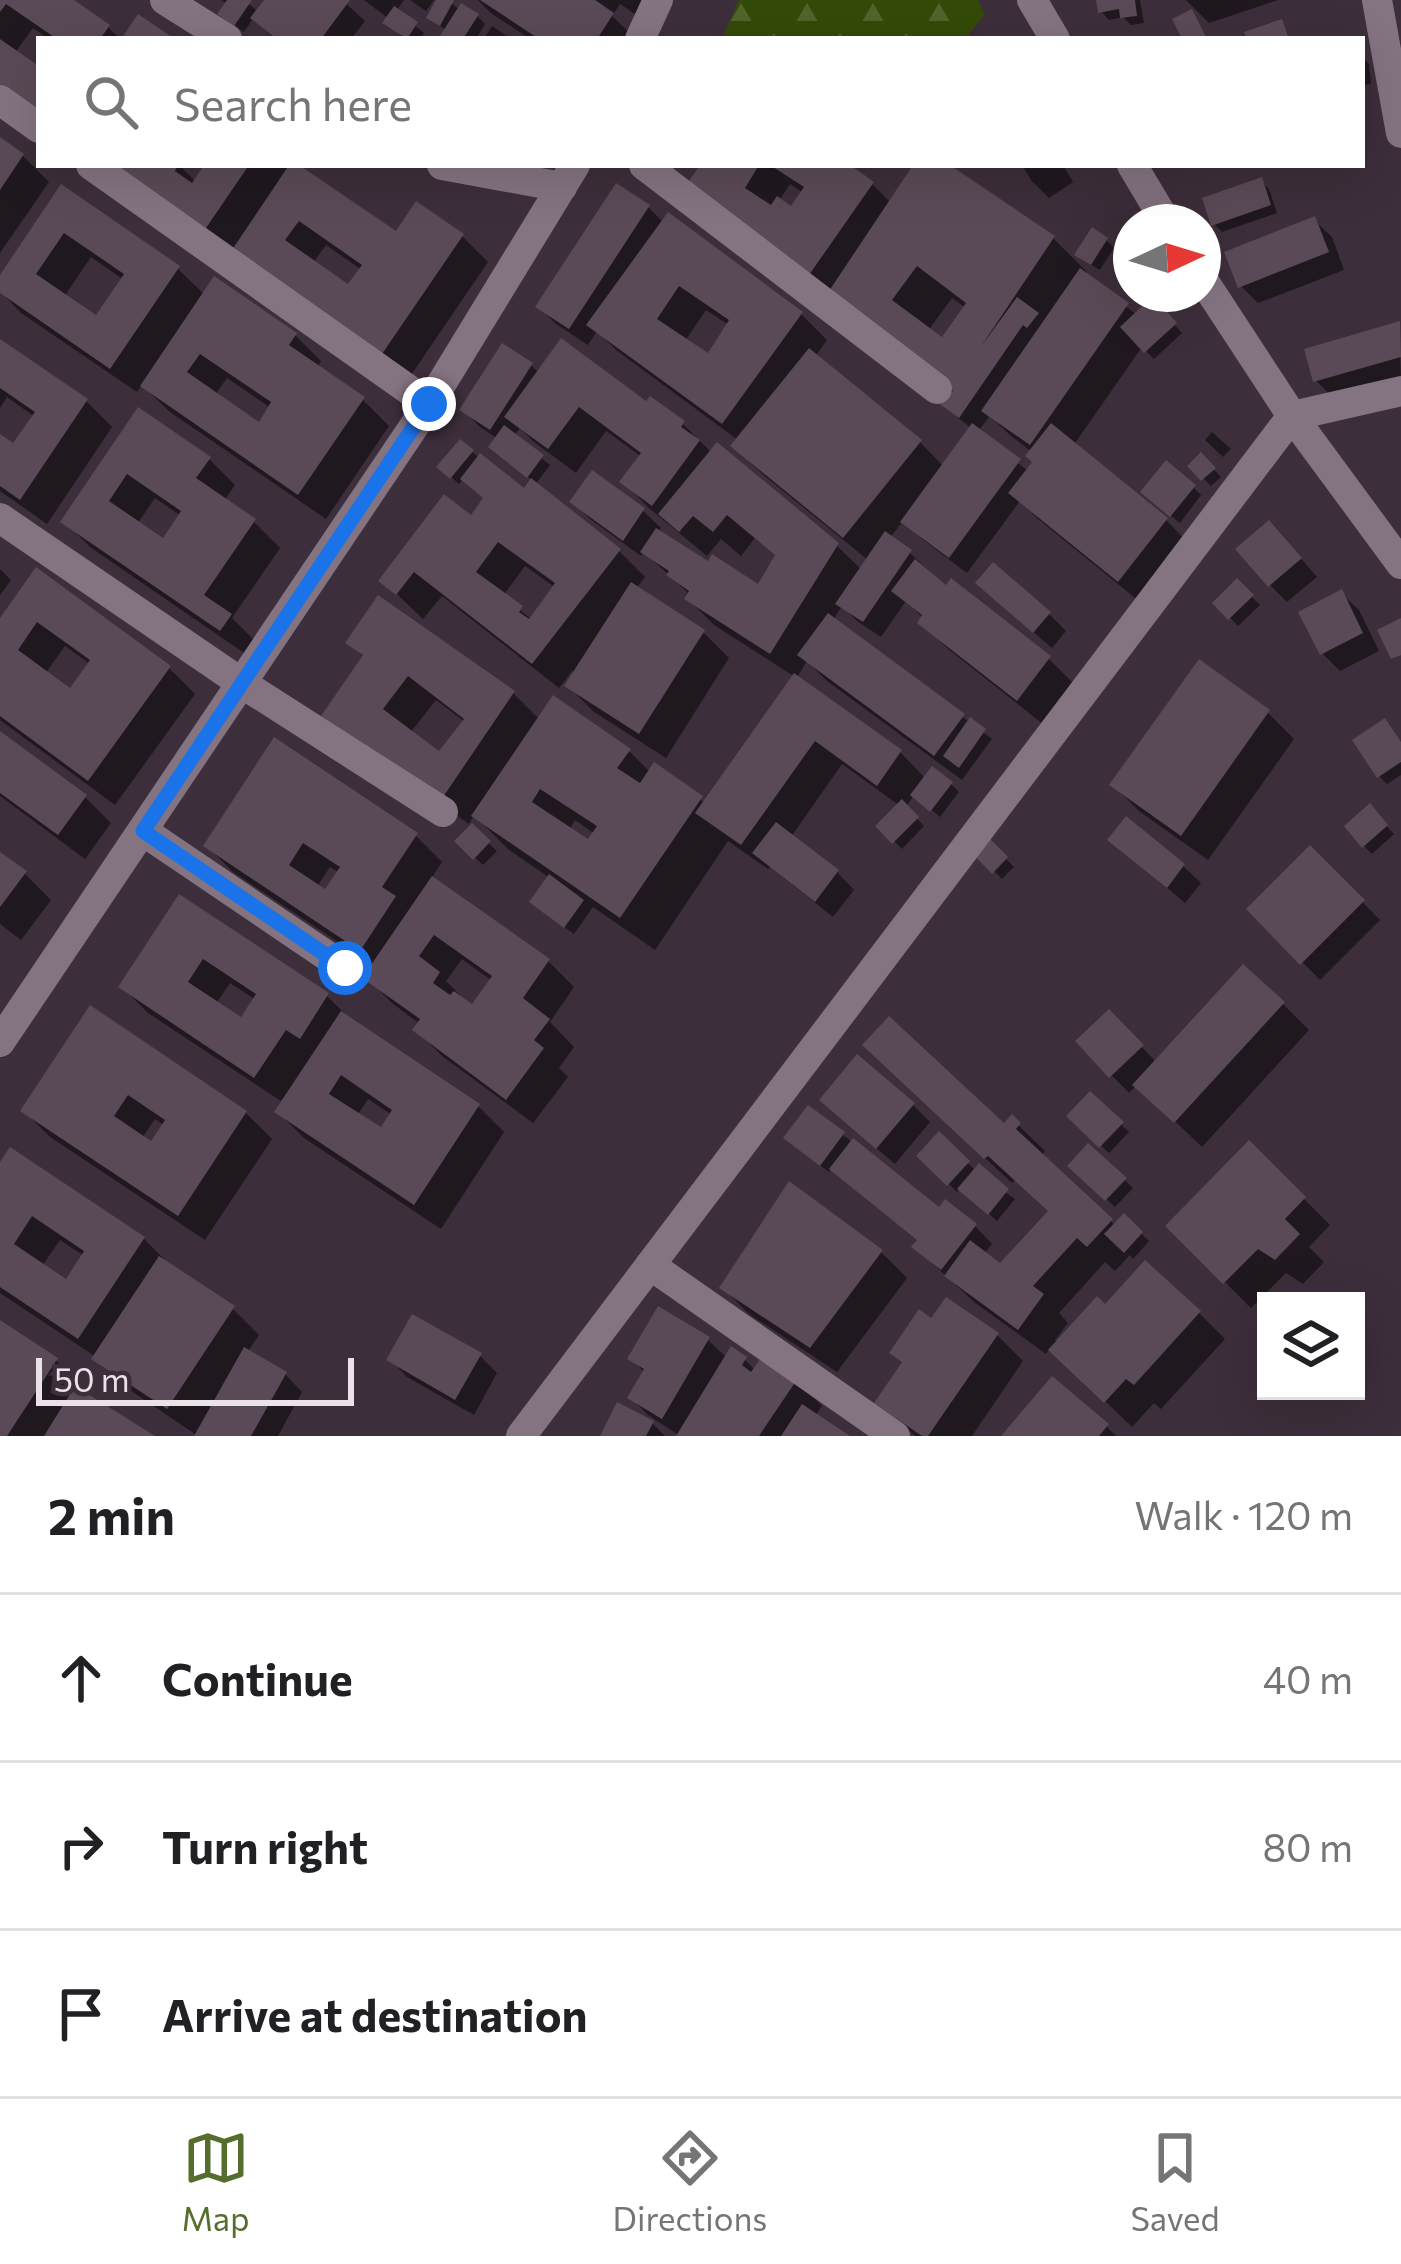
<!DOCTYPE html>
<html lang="en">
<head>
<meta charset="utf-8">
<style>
	body { margin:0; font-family:Commissioner,sans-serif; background:#f2f2f2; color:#202124 }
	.controls { position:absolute; right:36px; bottom:36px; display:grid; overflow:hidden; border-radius:0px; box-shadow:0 12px 48px #0002 }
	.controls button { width:108px; height:108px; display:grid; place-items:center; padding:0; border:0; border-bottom:3px solid #e0e0e0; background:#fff; color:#202124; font:60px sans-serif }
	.compass { position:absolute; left:1113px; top:204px; width:108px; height:108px; border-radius:50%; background:#fff; box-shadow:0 12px 48px #0002; rotate:86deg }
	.scale { position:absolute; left:36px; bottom:30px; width:318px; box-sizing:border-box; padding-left:12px; border:6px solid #ebe1e9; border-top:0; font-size:33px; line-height:42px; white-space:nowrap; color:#ebe1e9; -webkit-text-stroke:9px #3c2e3a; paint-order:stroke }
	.stop { position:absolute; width:36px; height:36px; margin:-27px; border:9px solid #1a73e8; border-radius:50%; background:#fff }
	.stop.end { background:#1a73e8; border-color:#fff; box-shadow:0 3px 12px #0008 }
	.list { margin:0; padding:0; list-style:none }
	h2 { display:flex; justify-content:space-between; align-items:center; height:156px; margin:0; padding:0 48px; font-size:51px }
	h2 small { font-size:39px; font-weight:400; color:#757577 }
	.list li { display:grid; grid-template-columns:78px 1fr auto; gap:36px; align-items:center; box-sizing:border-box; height:168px; padding:0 48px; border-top:3px solid #e0e0e0 }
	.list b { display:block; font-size:45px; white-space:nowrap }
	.list em { font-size:39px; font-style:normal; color:#757577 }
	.icon { flex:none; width:66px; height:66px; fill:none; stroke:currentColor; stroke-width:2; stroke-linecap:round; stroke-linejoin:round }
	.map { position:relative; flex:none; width:1401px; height:1436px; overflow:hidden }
	.search { position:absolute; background:#fff; box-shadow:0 12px 48px #0002; left:36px; right:36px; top:36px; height:132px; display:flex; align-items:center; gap:30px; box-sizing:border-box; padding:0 42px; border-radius:0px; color:#757577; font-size:45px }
	.sheet { height:660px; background:#fff }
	nav { display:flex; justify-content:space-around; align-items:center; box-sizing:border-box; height:168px; border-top:3px solid #e0e0e0; background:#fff; font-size:33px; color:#757577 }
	nav a { display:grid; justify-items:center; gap:6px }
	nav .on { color:#556e2d }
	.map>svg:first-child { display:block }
</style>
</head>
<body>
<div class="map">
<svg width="1401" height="1436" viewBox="0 0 1401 1436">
	<defs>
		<pattern id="forest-firs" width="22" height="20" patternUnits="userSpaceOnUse" patternTransform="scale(3)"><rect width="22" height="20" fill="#334a08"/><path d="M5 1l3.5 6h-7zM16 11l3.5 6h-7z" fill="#51642c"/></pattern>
	</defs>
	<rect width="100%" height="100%" fill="#3c2e3a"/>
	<path fill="url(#forest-firs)" d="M739 0H978L985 14 965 39H731L724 34Z"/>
	<g fill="#0007" fill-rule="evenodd">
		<path d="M0 0H69L108 27 120 39H49L33 28 15 53 37 68 39 65V123L0 97Z"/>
		<path d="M221 0H245L258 12 267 0H342L365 21 351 39H277L254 17 244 32 229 21 227 4Z"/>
		<path d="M364 0H404L396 11 424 33 420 39H405L386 23 389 19Z"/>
		<path d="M410 0H434L426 11Z"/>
		<path d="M435 0H447L460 10 477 16 485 24 476 39H445L447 31 430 18 438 2Z"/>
		<path d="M478 0H644L635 14 620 4 612 16 636 39H530L491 13Z"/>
		<path d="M1099 0H1140L1144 23 1131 25 1123 17 1109 20 1101 11Z"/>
		<path d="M1186 0H1278L1209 23Z"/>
		<path d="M492 26 511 39H484Z"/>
		<path d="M1362 57 1369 64 1371 84 1362 85Z"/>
		<path d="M0 140 23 156 49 182 0 253Z"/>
		<path d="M107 165H179L196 182 208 165H294L396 235 462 236 488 262 409 378ZM326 245 362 270 349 288 313 263Z"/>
		<path d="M703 165H844L872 184 891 203 916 165H944L1053 238 1087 272 1085 275 1137 315 1153 301 1182 333 1154 359 1142 347 1073 446 1166 520 1192 547 1145 606 1038 519 1020 501 967 573 922 539 903 521 890 538 910 553 928 570 926 572 1049 659 1075 685 1044 725 947 648 921 622 924 619 906 601 881 637 857 621 842 606 833 620 992 739 962 780 827 681 807 661 796 679 900 752 926 779 951 784 959 792 940 817 914 795 906 807 924 826 902 849 879 826 900 806 842 764 791 837 837 872 854 890 833 917 770 867 768 869 728 841 655 950 593 907 574 934 540 909 550 878 509 850 474 815 469 824 351 742 365 658 349 643 513 693 540 720 629 751 651 773 706 803 795 677 714 625 688 599 690 595 644 552 641 556 590 519 573 502 643 511 661 528 657 533 709 565 759 588 778 557 755 538 741 556 721 539 707 556 649 508 623 482 642 457 606 431 576 473 534 442 520 428 514 436 550 465 535 485 619 551 645 577 636 589 703 632 729 658 666 758 594 712 568 686 576 673 572 671 559 688 442 596 423 619 382 580 471 519 485 500 464 478 459 484 440 467 472 452 524 492 533 481 499 454 498 439 480 427 463 410 531 365 539 373 647 405 683 424 712 453 837 546 862 570 868 560 760 472 734 446 738 440 616 350 597 331 588 345 556 324 539 307 648 207 664 223 801 314 827 340 815 357 920 442 944 467 972 429 859 336ZM790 184 804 193 792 210 779 201ZM952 298 966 308 942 341 928 331ZM706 310 729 325 709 357 685 341ZM990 416 1011 436 1032 452 1036 463 1029 472 978 431ZM525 566 556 588 532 620 503 596ZM436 700 465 722 440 756 410 733ZM575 820 595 834 589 843 569 830Z"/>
		<path d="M1022 165H1063L1073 182 1049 198 1031 180Z"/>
		<path d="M1261 181 1269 189 1277 213 1222 232 1214 224Z"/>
		<path d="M62 188 178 269 205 295 295 335 321 361 317 368 363 400 389 426 326 519 170 412 142 385 137 392 21 313 0 291V280ZM91 257 124 280 97 319 64 297ZM227 378 271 408 259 426 215 395Z"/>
		<path d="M1314 220 1332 237 1344 270 1258 303 1241 286Z"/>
		<path d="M1106 240 1114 248 1100 270 1086 262Z"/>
		<path d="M1399 324 1401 379 1334 398 1316 381Z"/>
		<path d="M0 343 86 401 112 427 47 524 0 491V438L14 447 35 417 7 397 0 408Z"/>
		<path d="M139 411 209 459 235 485 224 501 254 522 280 548 232 618 256 642 247 655 90 547 64 521ZM155 498 181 516 164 542 137 524Z"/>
		<path d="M1212 432 1231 449 1223 457 1205 440Z"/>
		<path d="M1201 457 1221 477 1211 486 1191 466Z"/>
		<path d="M1194 488 1201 495 1180 523 1151 500Z"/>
		<path d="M1286 541 1317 577 1287 602 1270 585Z"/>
		<path d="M0 569 11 580 0 595Z"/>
		<path d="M37 571 169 668 195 694 115 805 0 720V623ZM65 646 90 664 70 692 45 674Z"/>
		<path d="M1237 582 1260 605 1238 626 1216 603Z"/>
		<path d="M1341 593 1359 610 1379 651 1340 671 1322 653Z"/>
		<path d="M996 600 1049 614 1066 631 1052 648Z"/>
		<path d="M1268 713 1294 739 1208 860 1139 811 1113 785Z"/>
		<path d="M0 735 85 797 111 823 85 859 0 796Z"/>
		<path d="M1401 743V775L1387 784 1379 776Z"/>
		<path d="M1370 808 1394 834 1372 854 1364 846Z"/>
		<path d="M472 827 497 851 483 865 458 841Z"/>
		<path d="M416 836 442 862 431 879 548 961 574 987 550 1022 574 1047 559 1068 568 1077 533 1123 442 1056 416 1030 420 1024 392 1003 366 977 374 966 233 872 207 846ZM330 867 340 873 326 893 317 887ZM462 959 492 981 473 1008 446 981Z"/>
		<path d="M986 839 1014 867 1002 879 974 851Z"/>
		<path d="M1111 840 1183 866 1201 883 1185 903Z"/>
		<path d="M1310 849 1380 920 1320 980 1250 909Z"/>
		<path d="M0 855 25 874 51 900 21 940 0 924Z"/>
		<path d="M180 898 327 996 353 1022 478 1106 504 1132 441 1229 304 1138 278 1112 284 1103 148 1013 122 987ZM230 983 256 1000 242 1021 216 1004ZM368 1099 392 1115 382 1132 357 1116Z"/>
		<path d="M1283 1004 1309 1030 1202 1147 1137 1085 1129 1093 1079 1042 1109 1013 1157 1063Z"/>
		<path d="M91 1009 246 1113 272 1139 205 1240 50 1137 24 1111ZM155 1119 165 1126 152 1145 142 1138Z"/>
		<path d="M892 1071 1004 1128 1012 1119 1045 1151 1041 1156 1116 1226 1124 1217 1149 1241 1133 1259 1130 1255 1115 1271 1105 1262 1059 1313 1068 1323 1055 1340 1059 1343 1105 1308 1199 1313 1225 1339 1161 1409 1154 1403 1132 1427 1050 1348 1046 1354 974 1302 915 1247 920 1241 832 1168 829 1172 795 1146 843 1135 939 1211 975 1226 992 1244 984 1254 1000 1267 1051 1212 1016 1180 1012 1183Z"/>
		<path d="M1090 1095 1129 1132 1109 1153 1070 1116Z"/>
		<path d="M913 1105 930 1122 895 1164 840 1117Z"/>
		<path d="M939 1136 976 1171 1015 1199 997 1221 960 1188 957 1192 921 1156Z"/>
		<path d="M1249 1144 1330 1225 1309 1247 1324 1262 1303 1284 1286 1273 1251 1308 1169 1226Z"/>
		<path d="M1089 1147 1133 1188 1115 1207 1072 1166Z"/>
		<path d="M11 1151 144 1239 170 1265 233 1309 259 1335 247 1353 285 1374 302 1392 278 1436H198L121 1384 96 1357 0 1293V1168ZM60 1240 84 1256 67 1283 42 1266Z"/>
		<path d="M881 1252 907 1278 837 1372 749 1314 723 1288Z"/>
		<path d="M0 1323 56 1361 82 1387 79 1392 149 1436H0Z"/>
		<path d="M932 1323 997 1335 1023 1361 972 1436H915L878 1402Z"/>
		<path d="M708 1340 727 1358 745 1360 756 1371 796 1380 822 1406 815 1416 845 1436H680L648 1415 631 1398 645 1373 631 1358Z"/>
		<path d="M480 1356 497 1373 474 1415 407 1377 390 1359Z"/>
		<path d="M652 1423 665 1436H603Z"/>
		<path d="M1107 1427 1116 1436H1005Z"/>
	</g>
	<g fill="#5a4a57" fill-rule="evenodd">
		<path d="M0 0H74L110 25 100 39H53L54 37 6 4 0 12Z"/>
		<path d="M227 0H252L234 26 217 14Z"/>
		<path d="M264 0H350L321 39H277L250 18Z"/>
		<path d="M436 0H454L440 26 426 18Z"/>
		<path d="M480 0H595L614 13 597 39H539Z"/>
		<path d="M1096 0H1135L1137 16 1120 18 1119 9 1098 13Z"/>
		<path d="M461 3 479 14 463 39H438Z"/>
		<path d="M394 6 418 22 407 39 382 23Z"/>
		<path d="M1192 9 1207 39H1182L1172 19Z"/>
		<path d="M138 14 175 39H121Z"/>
		<path d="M1282 19 1289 39H1246L1244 32Z"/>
		<path d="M0 39 36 64 39 59V118L0 91Z"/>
		<path d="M0 137 24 154 0 190Z"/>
		<path d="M115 165H178L175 171 192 183 204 165H249L206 228Z"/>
		<path d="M289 165H299L396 231 416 201 464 234 382 354 232 250ZM299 221 362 265 348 284 285 240Z"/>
		<path d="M700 165H759L745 188 771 205 777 196 791 206 804 187 770 165H850L874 182 802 285 677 198Z"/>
		<path d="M913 165H950L1055 236 980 348 1017 297 1039 313 1027 328 1023 325 959 418 937 402 953 391 821 303ZM917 266 966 303 942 337 892 300Z"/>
		<path d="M1262 177 1271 205 1211 226 1202 198Z"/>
		<path d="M616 183 650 205 569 329 535 307Z"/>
		<path d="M61 184 180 266 110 369 0 293V275ZM64 233 124 274 96 315 36 274Z"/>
		<path d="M668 212 803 312 722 424 586 325ZM679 286 729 320 708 353 657 319Z"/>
		<path d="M1315 216 1329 252 1238 288 1224 252Z"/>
		<path d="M1092 227 1108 238 1091 265 1074 255Z"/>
		<path d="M1080 268 1129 303 1030 445 981 411Z"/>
		<path d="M214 276 297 333 289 345 365 397 298 495 140 386ZM200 354 271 402 259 422 187 372Z"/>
		<path d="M1153 296 1177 323 1144 353 1120 327Z"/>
		<path d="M1400 321 1401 357 1313 382 1304 349Z"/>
		<path d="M561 338 646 401 650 396 685 421 681 427 700 440 652 506 619 482 641 453 579 407 548 449 504 417Z"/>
		<path d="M0 339 88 399 20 500 0 486V434L13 443 35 412 0 388Z"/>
		<path d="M502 343 533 363 490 430 459 410Z"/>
		<path d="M809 348 922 440 843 538 730 446Z"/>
		<path d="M138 407 211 457 196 478 256 519 204 595 232 614 220 631 60 522ZM127 474 181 511 163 538 109 501Z"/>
		<path d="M972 423 1021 459 949 558 900 522Z"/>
		<path d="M1051 423 1168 518 1118 582 1008 493 1032 462 1025 456Z"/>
		<path d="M504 425 544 455 527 478 488 447Z"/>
		<path d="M460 439 474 450 450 479 436 467Z"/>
		<path d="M717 442 839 543 770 654 684 599 689 591 666 575 669 571 640 552 656 528 708 561 712 554 758 584 775 555 727 515 713 532 693 516 679 532 658 514Z"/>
		<path d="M1201 452 1216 468 1201 481 1187 466Z"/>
		<path d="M480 453 524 488 531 478 621 549 532 664 414 572 396 595 378 581 444 494 471 515 483 498 460 479ZM498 542 555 583 529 619 519 612 523 606 476 572Z"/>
		<path d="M1166 460 1196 485 1170 517 1140 492Z"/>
		<path d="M592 470 645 508 623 541 569 502Z"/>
		<path d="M1269 520 1302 558 1268 587 1235 549Z"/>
		<path d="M885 531 912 550 863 622 835 604Z"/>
		<path d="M915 559 946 585 951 578 1051 656 1017 701 917 623 922 615 891 591Z"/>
		<path d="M993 562 1051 612 1033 633 975 583Z"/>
		<path d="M36 567 171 666 88 781 0 716V618ZM37 622 90 660 70 688 18 650Z"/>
		<path d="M1237 578 1254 595 1228 620 1212 603Z"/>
		<path d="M631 582 705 630 639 734 564 686Z"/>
		<path d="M1342 589 1363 633 1320 655 1298 612Z"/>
		<path d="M378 595 515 691 441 800 321 716 363 655 345 643ZM408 676 464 719 439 751 383 709Z"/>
		<path d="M828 613 965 714 934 756 797 655Z"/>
		<path d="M1401 618V655L1391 659 1377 630Z"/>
		<path d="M1199 659 1270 710 1181 836 1109 785Z"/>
		<path d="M794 673 902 750 877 786 815 741 741 845 695 813Z"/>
		<path d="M553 695 631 749 617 768 640 783 654 762 703 796 620 918 471 816ZM540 789 597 826 588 839 532 802Z"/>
		<path d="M970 717 986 729 959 768 943 756Z"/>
		<path d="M1385 718 1401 742V762L1377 778 1352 740Z"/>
		<path d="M0 731 87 795 58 835 0 793Z"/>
		<path d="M274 737 418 833 382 887 396 896 360 951 203 846ZM303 843 340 867 325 889 289 865Z"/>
		<path d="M932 766 953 782 930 812 910 795Z"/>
		<path d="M902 799 919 817 892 844 875 826Z"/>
		<path d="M1370 803 1388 825 1362 848 1344 826Z"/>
		<path d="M1126 816 1185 864 1167 888 1107 840Z"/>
		<path d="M776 822 839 870 815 902 752 853Z"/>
		<path d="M472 823 491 841 473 860 454 841Z"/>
		<path d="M986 835 1008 857 992 874 970 851Z"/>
		<path d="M1310 845 1365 900 1300 965 1246 909Z"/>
		<path d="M0 852 27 871 0 907Z"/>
		<path d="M549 874 584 900 564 928 529 902Z"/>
		<path d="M432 876 550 959 523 998 550 1019 534 1040 544 1048 506 1100 412 1030 420 1019 362 978ZM434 935 492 976 472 1004 454 991 450 995 433 983 440 972 419 956Z"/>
		<path d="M179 894 329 993 300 1039 286 1030 254 1078 118 987ZM203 959 256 994 241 1017 188 982Z"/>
		<path d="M1243 964 1285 1002 1174 1123 1132 1085Z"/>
		<path d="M90 1005 247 1111 178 1216 20 1111ZM128 1095 165 1120 151 1141 114 1116Z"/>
		<path d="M1109 1009 1144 1045 1109 1078 1075 1041Z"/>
		<path d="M341 1011 480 1104 414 1205 274 1112ZM341 1075 392 1110 381 1127 329 1094Z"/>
		<path d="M889 1016 1004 1123 1012 1114 1021 1123 1016 1129 1113 1219 1087 1247 1077 1238 1033 1286 1044 1294 1018 1330 944 1276 970 1240 1000 1263 1048 1211 988 1156 984 1159 862 1045Z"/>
		<path d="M857 1054 915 1103 876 1149 819 1100Z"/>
		<path d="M1090 1091 1124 1122 1099 1148 1066 1116Z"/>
		<path d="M808 1105 845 1132 820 1166 783 1138Z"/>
		<path d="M939 1131 970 1161 947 1186 916 1156Z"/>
		<path d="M853 1138 939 1207 945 1199 977 1224 941 1270 911 1247 917 1240 829 1169Z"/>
		<path d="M1249 1140 1306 1197 1285 1219 1300 1234 1275 1260 1258 1249 1223 1284 1165 1226Z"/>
		<path d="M1088 1143 1127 1178 1105 1201 1067 1166Z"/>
		<path d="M10 1147 145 1237 78 1339 0 1287V1162ZM32 1216 84 1251 66 1279 14 1244Z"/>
		<path d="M979 1163 1009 1189 988 1215 957 1189Z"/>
		<path d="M789 1181 883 1250 810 1348 719 1288Z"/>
		<path d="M1124 1213 1143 1232 1124 1253 1104 1234Z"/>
		<path d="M159 1256 235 1306 167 1409 91 1359Z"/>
		<path d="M1145 1260 1201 1311 1134 1385 1126 1379 1104 1403 1048 1350 1097 1296 1105 1304Z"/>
		<path d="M946 1297 999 1333 928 1436H922L874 1403 902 1362 889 1353 919 1309 931 1318Z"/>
		<path d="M658 1306 710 1337 662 1419 627 1398 644 1369 627 1359Z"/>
		<path d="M412 1314 482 1353 455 1400 386 1360Z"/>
		<path d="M0 1320 58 1358 7 1436H0Z"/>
		<path d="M731 1346 747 1357 742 1365 751 1372 763 1355 798 1378 759 1436H676Z"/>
		<path d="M244 1347 287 1372 251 1436H194Z"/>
		<path d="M1052 1376 1109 1424 1099 1436H1001Z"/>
		<path d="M75 1386 155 1436H44Z"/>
		<path d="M617 1402 654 1421 646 1436H600Z"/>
		<path d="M802 1404 850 1436H781Z"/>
	</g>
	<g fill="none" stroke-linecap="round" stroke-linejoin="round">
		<g stroke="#847381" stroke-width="30">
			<path d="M165 0 227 39"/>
			<path d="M1032 0 1055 39"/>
			<path d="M1377 0 1401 133"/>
			<path d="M640 39 658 0"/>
			<path d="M0 100 39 128"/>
			<path d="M91 165 429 404"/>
			<path d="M442 165 562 187"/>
			<path d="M644 165 937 389"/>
			<path d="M1132 165 1166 222"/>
			<path d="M1203 280 1292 416 1401 564"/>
			<path d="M0 518 243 684 443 812"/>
			<path d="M143 831 345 968"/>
			<path d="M0 1042 429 404 575 165"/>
			<path d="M650 1265 895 1436"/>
			<path d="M521 1436 1292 416 1401 391"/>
		</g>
	</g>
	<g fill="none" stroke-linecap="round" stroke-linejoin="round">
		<path stroke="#1a73e8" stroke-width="15" d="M345 968 143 831 429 404"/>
	</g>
</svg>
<div class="controls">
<button><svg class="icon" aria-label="layers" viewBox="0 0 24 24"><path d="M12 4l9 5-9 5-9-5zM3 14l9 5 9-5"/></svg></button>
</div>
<svg class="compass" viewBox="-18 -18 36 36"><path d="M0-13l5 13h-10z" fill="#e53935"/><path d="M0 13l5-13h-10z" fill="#757577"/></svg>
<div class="scale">50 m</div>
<div class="stop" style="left:345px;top:968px"></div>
<div class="stop end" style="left:429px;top:404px"></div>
<div class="search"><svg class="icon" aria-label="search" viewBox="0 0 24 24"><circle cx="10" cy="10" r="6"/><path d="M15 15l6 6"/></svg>Search here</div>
</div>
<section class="sheet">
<h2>2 min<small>Walk · 120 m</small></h2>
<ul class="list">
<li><svg class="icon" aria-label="ahead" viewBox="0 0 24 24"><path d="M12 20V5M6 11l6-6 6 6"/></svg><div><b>Continue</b></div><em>40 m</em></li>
<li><svg class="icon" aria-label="right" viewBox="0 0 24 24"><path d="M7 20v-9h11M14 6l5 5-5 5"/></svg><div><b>Turn right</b></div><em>80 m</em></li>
<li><svg class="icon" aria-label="arrive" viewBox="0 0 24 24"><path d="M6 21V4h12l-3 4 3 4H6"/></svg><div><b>Arrive at destination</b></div></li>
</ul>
</section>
<nav>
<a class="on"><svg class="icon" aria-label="map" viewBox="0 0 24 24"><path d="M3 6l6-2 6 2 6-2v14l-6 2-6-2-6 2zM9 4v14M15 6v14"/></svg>Map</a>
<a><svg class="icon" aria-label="directions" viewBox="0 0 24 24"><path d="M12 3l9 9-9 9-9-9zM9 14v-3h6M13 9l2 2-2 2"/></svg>Directions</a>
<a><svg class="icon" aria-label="saved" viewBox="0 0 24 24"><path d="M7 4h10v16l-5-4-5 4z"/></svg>Saved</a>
</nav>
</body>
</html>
